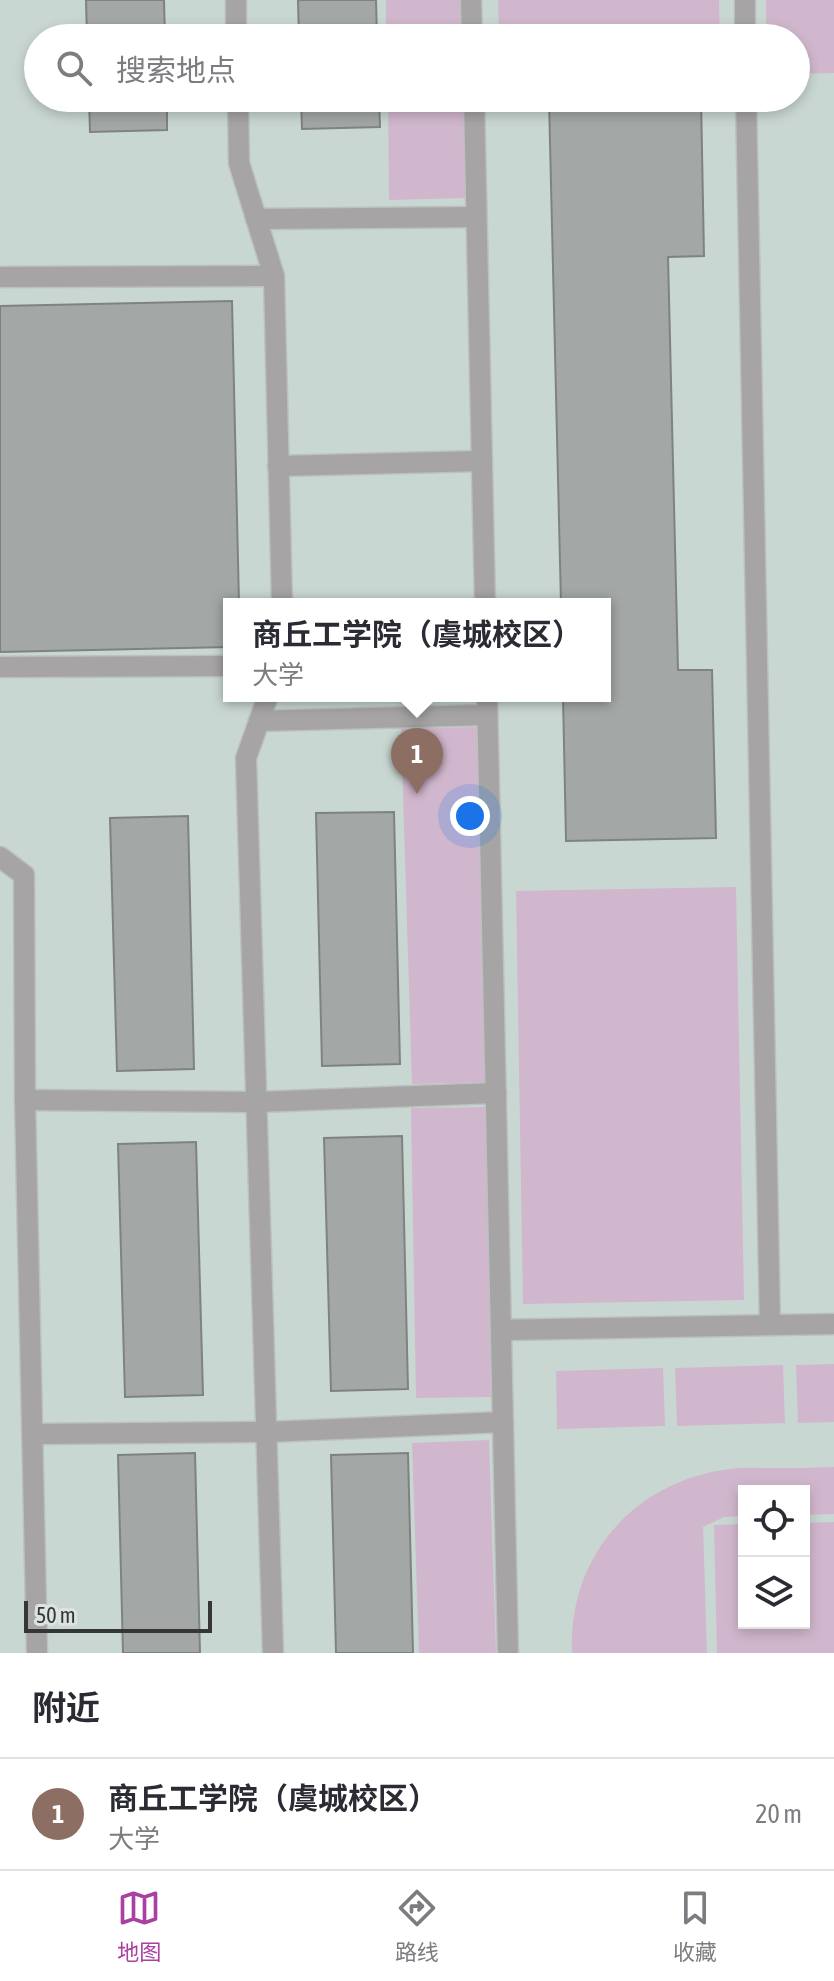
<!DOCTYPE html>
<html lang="zh">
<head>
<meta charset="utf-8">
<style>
	body { margin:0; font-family:"Asap Condensed","Noto Sans SC",sans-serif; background:#f2f2f3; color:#2b2b33 }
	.controls { position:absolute; right:24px; bottom:24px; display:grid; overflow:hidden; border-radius:0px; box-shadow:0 4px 12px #0003 }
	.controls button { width:72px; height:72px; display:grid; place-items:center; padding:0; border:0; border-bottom:2px solid #e1e1e2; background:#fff; color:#2b2b33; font:40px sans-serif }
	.scale { position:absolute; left:24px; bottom:20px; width:188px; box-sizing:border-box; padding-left:8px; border:4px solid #343736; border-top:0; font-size:22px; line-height:28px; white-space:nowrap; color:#343736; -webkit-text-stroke:6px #dde3e0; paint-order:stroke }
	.you { position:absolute; left:470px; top:816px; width:28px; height:28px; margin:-20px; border:6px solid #fff; border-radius:50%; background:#1a73e8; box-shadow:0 0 0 12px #1a73e833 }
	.badge { display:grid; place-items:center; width:52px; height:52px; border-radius:50%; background:#aa41a2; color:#fff; font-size:26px; font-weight:700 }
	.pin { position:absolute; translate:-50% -66px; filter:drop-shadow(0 2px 4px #0008) }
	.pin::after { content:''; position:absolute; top:42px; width:28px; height:24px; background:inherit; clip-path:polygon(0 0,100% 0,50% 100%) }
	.popup { position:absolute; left:223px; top:598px; width:388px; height:104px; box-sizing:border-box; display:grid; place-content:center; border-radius:0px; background:#fff; filter:drop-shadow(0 2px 6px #0005); font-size:26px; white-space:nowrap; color:#7c7c81 }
	.popup b { font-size:30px; color:#2b2b33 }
	.popup::after { content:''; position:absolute; left:50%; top:100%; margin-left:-16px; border:16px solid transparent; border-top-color:#fff }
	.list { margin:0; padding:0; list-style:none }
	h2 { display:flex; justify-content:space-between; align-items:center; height:104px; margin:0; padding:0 32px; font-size:34px }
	h2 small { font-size:26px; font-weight:400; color:#7c7c81 }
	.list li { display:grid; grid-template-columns:52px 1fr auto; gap:24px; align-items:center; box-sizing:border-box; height:112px; padding:0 32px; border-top:2px solid #e1e1e2 }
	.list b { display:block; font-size:30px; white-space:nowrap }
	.list p { margin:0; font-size:26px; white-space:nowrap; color:#7c7c81 }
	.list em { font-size:26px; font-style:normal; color:#7c7c81 }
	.icon { flex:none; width:44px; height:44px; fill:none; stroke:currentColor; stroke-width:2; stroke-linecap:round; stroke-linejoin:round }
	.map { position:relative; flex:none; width:834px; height:1653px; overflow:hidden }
	.search { position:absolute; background:#fff; box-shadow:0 4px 12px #0003; left:24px; right:24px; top:24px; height:88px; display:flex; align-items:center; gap:20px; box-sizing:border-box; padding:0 28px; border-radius:44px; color:#7c7c81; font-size:30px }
	.sheet { height:216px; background:#fff }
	nav { display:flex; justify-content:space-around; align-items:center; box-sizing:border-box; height:112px; border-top:2px solid #e1e1e2; background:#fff; font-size:22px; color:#7c7c81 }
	nav a { display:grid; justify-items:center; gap:4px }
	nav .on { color:#aa41a2 }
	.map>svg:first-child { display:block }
</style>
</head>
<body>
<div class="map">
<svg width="834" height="1653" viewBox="0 0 834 1653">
	<rect width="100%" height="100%" fill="#dde3e0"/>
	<path fill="#c9d7d2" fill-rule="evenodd" d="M0 0H834V1653H0ZM38 38H796V98H38ZM229 604H605V696H229ZM744 1491H804V1623H744Z"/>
	<g fill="#d1b7cd">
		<path d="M386 0H462L463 38H386Z"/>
		<path d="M498 0H719L720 38H499Z"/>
		<path d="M766 0H834V73L796 74V38H766Z"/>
		<path d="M388 98H464L466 198 389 200Z"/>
		<path d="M477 727 488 1082 412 1084 401 729Z"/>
		<path d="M736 887 744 1300 523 1304 516 891Z"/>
		<path d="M486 1107 491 1397 416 1398 411 1108Z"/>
		<path d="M834 1364V1422L798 1423 796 1365Z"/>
		<path d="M783 1365 785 1423 677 1426 675 1368Z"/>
		<path d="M663 1368 665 1426 557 1429 556 1371Z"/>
		<path d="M489 1440 496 1653H419L412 1443Z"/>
		<path d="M834 1467V1514L804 1515V1491H744V1516L724 1517 703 1527 707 1653H572C568 1556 634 1481 730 1469 742 1467 755 1468 767 1468 789 1468 812 1468 834 1467Z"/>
		<path d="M834 1522V1653H717L714 1525 744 1524V1623H804V1523Z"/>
	</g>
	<g fill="#a3a8a6" stroke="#7e8381" stroke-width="2">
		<path d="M86 0H164L165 38H87Z"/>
		<path d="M298 0H376L377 38H299Z"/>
		<path d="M89 98H167V130L90 132Z"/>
		<path d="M301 98H379L380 127 302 129Z"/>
		<path d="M640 98H701L704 256 668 257 678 670H712L716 838 566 841 563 696H605V604H561L549 100Z"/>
		<path d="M232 301 239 604H229V647L0 652V306Z"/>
		<path d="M394 812 400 1064 322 1066 316 813Z"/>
		<path d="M188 816 194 1069 117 1071 110 818Z"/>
		<path d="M402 1136 408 1389 331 1391 324 1138Z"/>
		<path d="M196 1142 203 1395 125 1397 118 1144Z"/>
		<path d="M195 1453 200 1653H123L118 1455Z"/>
		<path d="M408 1453 413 1653H336L331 1455Z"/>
	</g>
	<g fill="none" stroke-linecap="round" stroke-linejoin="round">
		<g stroke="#bbc1be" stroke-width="23">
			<g id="minor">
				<path d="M236 0V38"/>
				<path d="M471 0 472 38"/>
				<path d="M745 0V38"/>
				<path d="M238 98 239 163 274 276 282 604"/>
				<path d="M474 98 485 604"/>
				<path d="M746 98 770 1325"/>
				<path d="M256 219 476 217"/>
				<path d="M0 277 274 276"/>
				<path d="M278 466 482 461"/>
				<path d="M0 667 229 666"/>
				<path d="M268 696 246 758 273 1653"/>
				<path d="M487 696 508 1653"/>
				<path d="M259 721 487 715"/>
				<path d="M0 857 24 875 25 1100 37 1653"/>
				<path d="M25 1100 257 1102 496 1093"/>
				<path d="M501 1330 834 1324"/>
				<path d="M33 1434 267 1432 503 1422"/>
			</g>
		</g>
		<use href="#minor" stroke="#a6a4a5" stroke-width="20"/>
	</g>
</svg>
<div class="controls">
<button><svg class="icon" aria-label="locate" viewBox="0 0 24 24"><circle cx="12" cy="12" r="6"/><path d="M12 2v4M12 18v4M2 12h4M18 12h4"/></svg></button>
<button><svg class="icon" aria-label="layers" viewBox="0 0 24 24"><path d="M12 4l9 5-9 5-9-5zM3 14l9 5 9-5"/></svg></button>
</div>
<div class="scale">50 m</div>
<div class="you"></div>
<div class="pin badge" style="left:417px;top:794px;background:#8d6e63">1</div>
<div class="popup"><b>商丘工学院（虞城校区）</b>大学</div>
<div class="search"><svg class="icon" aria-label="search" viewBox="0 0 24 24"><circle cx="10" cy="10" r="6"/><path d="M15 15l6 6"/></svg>搜索地点</div>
</div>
<section class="sheet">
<h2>附近<small></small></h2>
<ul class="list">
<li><span class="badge" style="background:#8d6e63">1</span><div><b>商丘工学院（虞城校区）</b><p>大学</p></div><em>20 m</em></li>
</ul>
</section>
<nav>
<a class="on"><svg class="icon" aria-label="map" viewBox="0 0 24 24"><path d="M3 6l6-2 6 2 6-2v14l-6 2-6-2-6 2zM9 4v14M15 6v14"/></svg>地图</a>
<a><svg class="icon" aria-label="directions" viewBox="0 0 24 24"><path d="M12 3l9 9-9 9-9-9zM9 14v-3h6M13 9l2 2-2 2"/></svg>路线</a>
<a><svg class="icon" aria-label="saved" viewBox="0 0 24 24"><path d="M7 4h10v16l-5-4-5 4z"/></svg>收藏</a>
</nav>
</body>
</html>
